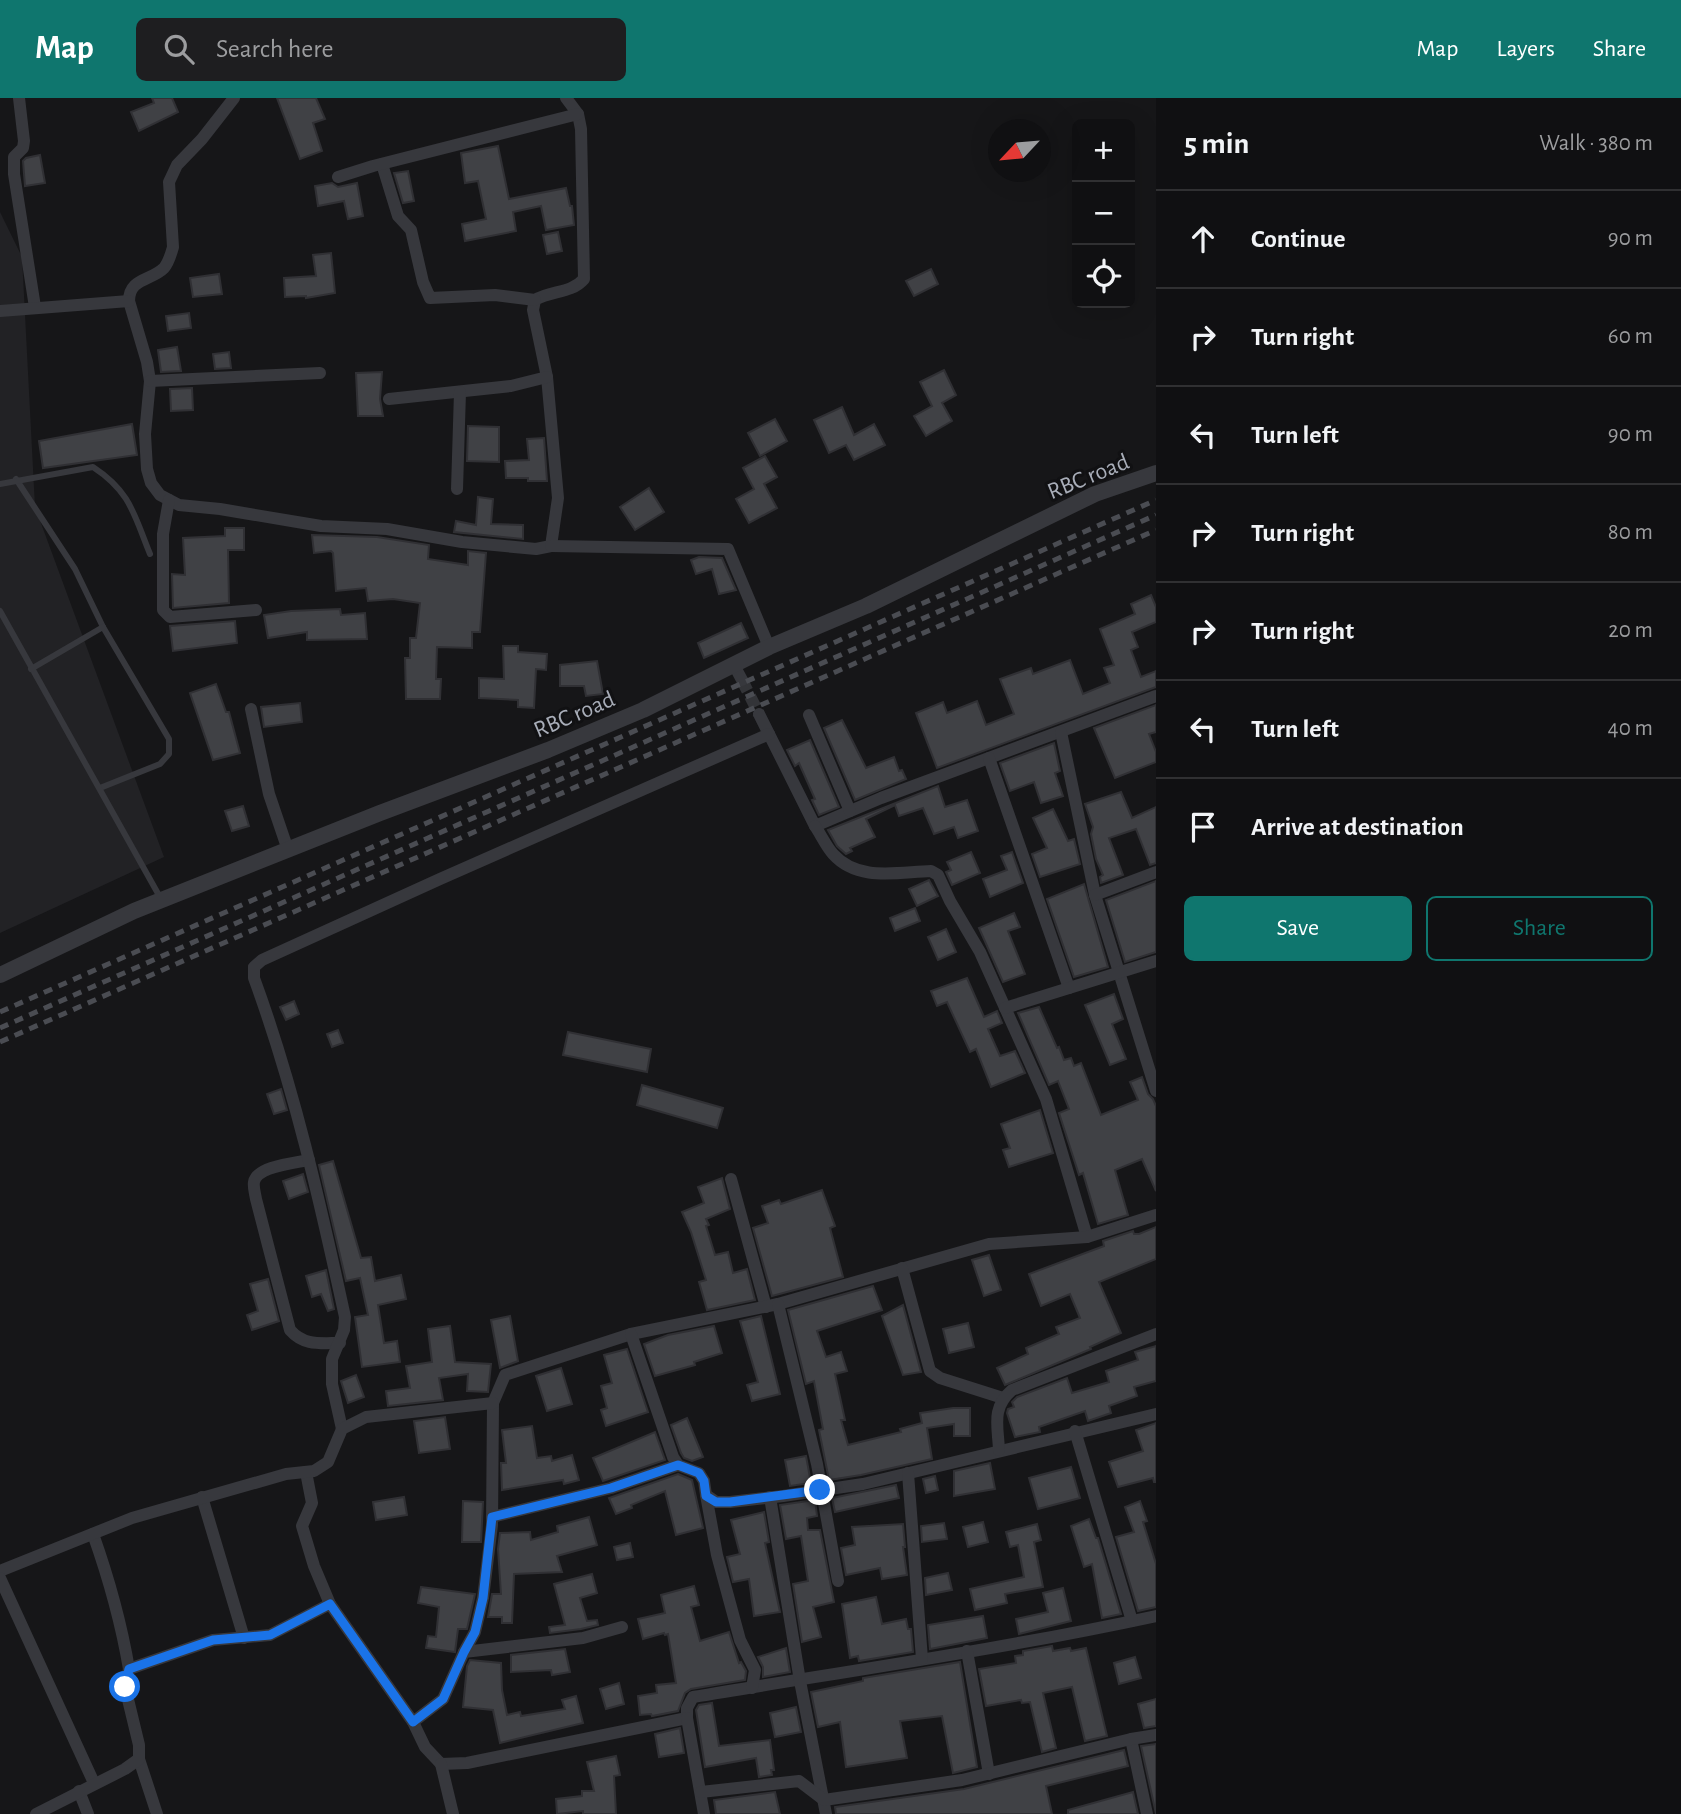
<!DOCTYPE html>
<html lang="en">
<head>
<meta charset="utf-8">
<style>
	body { margin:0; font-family:"Alegreya Sans",sans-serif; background:#1e1e20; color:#f1f3f6 }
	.controls { position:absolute; right:21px; top:21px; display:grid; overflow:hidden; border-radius:10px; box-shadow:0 7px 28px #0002 }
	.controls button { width:63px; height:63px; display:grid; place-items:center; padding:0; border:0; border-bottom:2px solid #303032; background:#101012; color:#f1f3f6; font:35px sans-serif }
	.compass { position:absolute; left:988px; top:21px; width:63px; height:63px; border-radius:50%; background:#101012; box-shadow:0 7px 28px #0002; rotate:244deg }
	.stop { position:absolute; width:21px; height:21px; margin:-16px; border:5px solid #1a73e8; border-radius:50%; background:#fff }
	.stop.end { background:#1a73e8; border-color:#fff; box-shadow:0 2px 7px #0008 }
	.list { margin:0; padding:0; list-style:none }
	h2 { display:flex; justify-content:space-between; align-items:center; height:91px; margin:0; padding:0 28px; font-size:30px }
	h2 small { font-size:23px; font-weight:400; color:#9c9d9f }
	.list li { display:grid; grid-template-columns:46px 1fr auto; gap:21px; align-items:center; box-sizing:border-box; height:98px; padding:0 28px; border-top:2px solid #303032 }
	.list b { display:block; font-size:26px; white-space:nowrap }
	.list em { font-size:23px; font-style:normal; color:#9c9d9f }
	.actions { display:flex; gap:14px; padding:21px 28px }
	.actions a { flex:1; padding:16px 0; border:2px solid #0f766e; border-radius:10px; text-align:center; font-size:24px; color:#0f766e }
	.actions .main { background:#0f766e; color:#fff }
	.icon { flex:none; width:38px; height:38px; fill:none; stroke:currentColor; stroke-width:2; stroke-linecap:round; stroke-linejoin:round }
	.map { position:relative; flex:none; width:1156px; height:1716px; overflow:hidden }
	header { display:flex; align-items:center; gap:42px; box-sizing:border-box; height:98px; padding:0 35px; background:#0f766e; color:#fff }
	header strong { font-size:33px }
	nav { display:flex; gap:38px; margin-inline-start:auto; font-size:24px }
	.search { width:490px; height:63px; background:#1e1e20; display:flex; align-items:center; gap:18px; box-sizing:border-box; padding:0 24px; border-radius:10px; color:#9c9d9f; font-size:26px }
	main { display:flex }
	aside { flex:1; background:#101012 }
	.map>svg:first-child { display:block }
</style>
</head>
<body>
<header>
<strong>Map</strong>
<div class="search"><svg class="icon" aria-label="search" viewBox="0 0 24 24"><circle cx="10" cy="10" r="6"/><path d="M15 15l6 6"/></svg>Search here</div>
<nav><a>Map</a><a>Layers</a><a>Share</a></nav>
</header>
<main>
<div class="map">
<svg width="1156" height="1716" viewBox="0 0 1156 1716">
	<rect width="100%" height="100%" fill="#161618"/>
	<path fill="#222225" d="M0 114 22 159 35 409 164 759 0 835Z"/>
	<g fill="#404145" stroke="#303034" stroke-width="2">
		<path d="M152 0H172L178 14 139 33 131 14 154 5Z"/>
		<path d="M277 0H316L325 21 313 25 322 53 300 61Z"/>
		<path d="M498 48 509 101 566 90 570 108H572L574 127 546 132 541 108 513 114 516 133 465 143 462 126 486 121 478 83 465 85 461 55Z"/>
		<path d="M40 57 45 85 25 88 23 63 26 60Z"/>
		<path d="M408 73 414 103 403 105 394 75Z"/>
		<path d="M332 85 338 89 357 85 363 118 348 121 344 103 318 108 315 88Z"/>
		<path d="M558 134 562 153 547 156 543 137Z"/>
		<path d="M331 155 335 195 306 200V198L285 199 284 180 316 178 313 157Z"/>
		<path d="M931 171 938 186 914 198 906 183Z"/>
		<path d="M219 176 222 196 193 199 190 180Z"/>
		<path d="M189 215 191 230 168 233 166 218Z"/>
		<path d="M177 249 181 273 161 274 158 252Z"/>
		<path d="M229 254 231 270 215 271 213 256Z"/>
		<path d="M944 272 956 297 942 305 952 323 926 338 914 318 932 308 920 284Z"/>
		<path d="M382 274 380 301 383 318H358L356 275Z"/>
		<path d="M192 290 193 312 171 313 170 291Z"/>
		<path d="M842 309 854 337 874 326 885 347 854 362 846 347 829 355 814 322Z"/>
		<path d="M775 321 787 343 760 358 748 335Z"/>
		<path d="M132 326 137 357 43 370 39 343Z"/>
		<path d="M468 328 499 329V364L467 363Z"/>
		<path d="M544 340 547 383H528V380H506L505 363 529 362 527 341Z"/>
		<path d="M765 358 777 379 764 386 777 410 749 425 736 401 754 391 743 370Z"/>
		<path d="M649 390 664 414 635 432 620 409Z"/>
		<path d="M478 399 493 401 491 426 523 427V441L454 434 456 423 476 427Z"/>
		<path d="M225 430H244V452H228L229 505 173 510 172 476 185 477 183 440 225 438Z"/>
		<path d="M312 437 377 439 429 447 428 461 468 467V453L486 455 480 534H472V550L437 549 436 581H441L440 601H406L405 560H410V540H416L420 505 393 501 368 503 366 490 336 493 333 455 331 453 314 455Z"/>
		<path d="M699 459 722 460 736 492 719 496 712 471 696 476 691 462Z"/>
		<path d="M1151 497 1156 509V524L1132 534 1138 549 1131 552 1141 579 1156 573V589L937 670 916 615 943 604 947 615 977 603 986 627 1014 616 1000 581 1031 570 1033 576 1070 562 1083 596 1110 585 1104 570 1114 567 1100 531 1135 516 1131 506Z"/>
		<path d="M340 511 341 517 365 515 367 541 307 542V534L268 540 264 517 291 513Z"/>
		<path d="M235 523 237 545 173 553 170 528Z"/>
		<path d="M741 525 748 540 704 560 698 545Z"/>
		<path d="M503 548H518V554L547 556 546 572 536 571 534 610 518 609V602L479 600V580L504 581Z"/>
		<path d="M597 563 603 596 586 598 584 588H560V567Z"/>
		<path d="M216 586 226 614H229L240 655 213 662 190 595Z"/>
		<path d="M300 605 302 624 264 629 261 609Z"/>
		<path d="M1156 607V634L1149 636 1156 654V664L1115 680 1094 630Z"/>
		<path d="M842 622 866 670 894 659 899 673 902 672 906 681 855 702 824 630Z"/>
		<path d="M810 642 839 709 819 717 812 702 815 701 799 665 795 668 787 652Z"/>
		<path d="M1054 645 1060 673 1055 675 1063 698 1041 705 1034 684 1010 693 1000 665Z"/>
		<path d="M938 688 945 709 967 702 978 733 958 740 954 729 934 736 923 710 899 718 895 707 866 721 875 739 850 750 852 753 846 756 837 748 828 732Z"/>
		<path d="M1121 694 1132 720 1156 709V765L1150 767 1136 731 1109 740 1123 777 1101 785 1100 779 1103 777 1096 761 1091 736 1093 729 1085 706Z"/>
		<path d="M243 708 249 728 232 733 225 713Z"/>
		<path d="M1053 711 1068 743 1074 741 1080 766 1040 779 1032 756 1047 750 1033 720Z"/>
		<path d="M971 754 980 775 952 787 946 774 951 772 947 764Z"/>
		<path d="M1012 754 1023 785 990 799 983 781 1007 772 1001 758Z"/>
		<path d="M929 782 938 798 917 808 909 791Z"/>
		<path d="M1156 783V854L1125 864 1106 802Z"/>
		<path d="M1084 786 1108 869 1074 879 1047 801Z"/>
		<path d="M915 810 920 823 895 833 890 820Z"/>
		<path d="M1014 815 1020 829 1008 833 1025 876 1003 884 979 830Z"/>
		<path d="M946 831 956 854 938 862 928 839Z"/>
		<path d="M967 880 984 919 997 913 1002 925 988 931 1000 958 1015 953 1025 975 991 989 976 951 970 954 947 904 937 908 931 893Z"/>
		<path d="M1114 896 1123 921 1112 926 1126 961 1110 967 1085 907Z"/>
		<path d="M294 903 299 916 286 922 280 909Z"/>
		<path d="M1039 909 1057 950 1059 949 1064 962 1071 960 1074 968 1081 965 1101 1017 1138 1002 1130 984 1142 979 1148 996 1153 1001 1156 1008V1093L1142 1061 1115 1072 1128 1117 1098 1126 1083 1075 1079 1077 1059 1015 1069 1011 1058 983 1049 987 1018 915Z"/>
		<path d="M338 932 343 945 332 949 327 936Z"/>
		<path d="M568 934 651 951 647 974 563 957Z"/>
		<path d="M642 987 723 1010 717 1030 637 1007Z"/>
		<path d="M281 991 287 1012 274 1016 267 996Z"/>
		<path d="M1040 1012 1053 1055 1009 1069 1003 1052 1010 1050 1001 1026Z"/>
		<path d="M333 1063 361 1160 371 1159 375 1183 401 1177 406 1201 378 1207 384 1245 397 1243 400 1264 362 1269 355 1219 368 1217 360 1180 346 1183 319 1067Z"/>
		<path d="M303 1076 308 1094 289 1101 283 1083Z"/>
		<path d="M722 1080 730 1111 706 1121 709 1127 706 1128 715 1157 728 1154 733 1175 747 1171 755 1202 707 1212 699 1184 706 1182 691 1134 682 1114 704 1105 698 1089Z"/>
		<path d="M822 1092 835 1128 830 1130 843 1179 772 1198 753 1130 768 1125 762 1108 779 1102 781 1106Z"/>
		<path d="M1156 1129V1161L1099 1184 1121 1235 1090 1249 1091 1251 1005 1287 997 1270 1028 1256 1026 1250 1059 1236 1056 1229 1080 1220 1070 1196 1041 1208 1029 1176 1104 1148 1103 1143 1133 1133 1134 1136H1139Z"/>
		<path d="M989 1157 1001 1192 984 1198 972 1162Z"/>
		<path d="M326 1172 334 1211 328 1213 321 1196 312 1199 306 1178Z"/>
		<path d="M268 1181 279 1223 252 1232 247 1217 258 1213 250 1186Z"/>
		<path d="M873 1188 882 1212 817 1233 826 1259 841 1254 847 1273 835 1276 845 1322H841L848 1347 901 1334 900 1331 922 1325 920 1315 953 1310H970V1338H954V1326L927 1330 932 1361 861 1377 829 1382 819 1332 823 1331 814 1283 806 1286 788 1212Z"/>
		<path d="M903 1207 921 1274 903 1277 882 1218Z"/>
		<path d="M510 1218 518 1263 500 1270 491 1222Z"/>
		<path d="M761 1218 780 1296 752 1303 747 1287 758 1284 740 1223Z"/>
		<path d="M968 1225 974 1249 949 1255 943 1231Z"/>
		<path d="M450 1228 455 1264 491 1266 488 1294 467 1293 468 1276 439 1280 443 1302 388 1308 386 1293 410 1290 406 1268 432 1264 428 1231Z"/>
		<path d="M714 1228 722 1255 694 1264 695 1267 655 1278 644 1246 668 1237Z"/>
		<path d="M1156 1248V1283L1134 1289 1137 1298 1109 1308 1111 1315 1088 1323 1085 1313 1039 1329 1040 1334 1015 1339 1007 1315 1008 1311 1014 1309 1012 1304 1017 1299 1067 1280 1072 1295 1109 1284 1106 1273 1138 1262 1135 1254Z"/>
		<path d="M627 1251 648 1314 606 1328 601 1312 607 1310 601 1288 612 1285 604 1257Z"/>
		<path d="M561 1270 572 1306 547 1313 536 1278Z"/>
		<path d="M356 1277 364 1299 348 1305 341 1283Z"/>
		<path d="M445 1319 450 1351 419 1355 414 1323Z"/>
		<path d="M687 1320 703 1359 692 1363 684 1360 681 1355 671 1327Z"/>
		<path d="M1156 1325V1384H1154L1153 1380 1118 1389 1109 1364 1143 1353 1136 1332Z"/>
		<path d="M532 1328 537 1360 551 1358 552 1363 572 1357 579 1382 564 1386 563 1382 502 1392 501 1365H506L502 1332Z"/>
		<path d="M655 1334 665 1362 603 1383 593 1360Z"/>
		<path d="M806 1358 811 1385 790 1388 785 1362Z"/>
		<path d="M990 1365 995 1391 954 1398V1373Z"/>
		<path d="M1071 1369 1080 1400 1038 1411 1029 1380Z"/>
		<path d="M678 1376 692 1382 703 1430 676 1437 665 1393 631 1407 632 1410 616 1416 609 1400Z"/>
		<path d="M935 1378 938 1392 926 1395 923 1381Z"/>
		<path d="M896 1387 899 1400 835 1414 832 1400Z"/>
		<path d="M404 1399 407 1417 376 1422 373 1404Z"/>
		<path d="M815 1402 817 1418 807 1420 808 1432H820L834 1504 813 1509 821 1539 802 1544 793 1486 808 1483 801 1438 786 1441 780 1407Z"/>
		<path d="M463 1403 483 1404 481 1444H462Z"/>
		<path d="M1140 1403 1147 1423 1143 1424 1156 1466V1509L1138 1513 1116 1439 1134 1434 1125 1409Z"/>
		<path d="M764 1414 769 1444 765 1445 780 1514 754 1518 749 1481 733 1484 727 1459 740 1456 731 1422Z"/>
		<path d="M589 1419 597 1447 557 1458 562 1474 514 1476 512 1525H502V1519H488L492 1496H501L498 1451 500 1435 530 1434 531 1442 558 1434 557 1428Z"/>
		<path d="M1089 1421 1096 1440H1098L1121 1516 1102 1520 1092 1466 1084 1469 1071 1428Z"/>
		<path d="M983 1424 988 1444 968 1449 963 1429Z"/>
		<path d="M944 1425 947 1441 922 1444 921 1428Z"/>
		<path d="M903 1426 905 1449H903L907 1477 882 1481 880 1470 846 1477 841 1450 855 1447 852 1429Z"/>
		<path d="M1037 1426 1041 1442 1034 1444 1043 1489 1005 1496 1007 1505 975 1512 970 1491 1024 1479 1018 1447 1010 1449 1006 1434Z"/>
		<path d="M630 1445 633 1459 617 1462 614 1449Z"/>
		<path d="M948 1475 952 1492 926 1497 925 1480Z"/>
		<path d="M592 1476 597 1495 580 1500 587 1523 597 1522 598 1527 581 1531 550 1535 549 1529 565 1527 554 1486Z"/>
		<path d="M694 1488 699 1507 691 1509 700 1543 729 1534 739 1565 741 1564 746 1573 745 1582 691 1591 685 1595 678 1613 652 1618 651 1616 640 1617 638 1598 657 1595 656 1587 676 1585 668 1536 665 1537 664 1535 643 1541 638 1521 665 1515 661 1497Z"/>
		<path d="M421 1489 475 1496 467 1531H458L455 1554 426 1550 428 1538 436 1539 439 1509 418 1505Z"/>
		<path d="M1063 1490 1071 1523 1019 1536 1016 1521 1048 1514 1043 1495Z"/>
		<path d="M876 1499 882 1526 906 1521 908 1531H911L913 1554 859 1563 858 1558 850 1560 842 1506Z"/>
		<path d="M983 1518 987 1540 930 1551 928 1527Z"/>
		<path d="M1052 1548 1053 1553 1070 1550 1071 1553 1086 1550 1107 1638 1085 1643 1072 1589 1043 1595 1056 1650 1042 1654 1030 1604 1022 1605 1021 1602 986 1608 979 1571 1016 1565 1015 1558 1023 1557V1553Z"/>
		<path d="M786 1550 790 1574 763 1579V1569L758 1559Z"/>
		<path d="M565 1551 570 1574 552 1577 551 1572 511 1574V1557Z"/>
		<path d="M1135 1559 1141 1580 1119 1586 1114 1565Z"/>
		<path d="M470 1562 501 1565 502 1592 507 1617 520 1614 521 1618 565 1611 562 1602 576 1598 583 1625 500 1645 493 1612 463 1609 467 1568Z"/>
		<path d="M960 1564 977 1669 953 1675 942 1618 900 1623 907 1660 846 1669 840 1624 818 1629 811 1594 863 1583V1580Z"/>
		<path d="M619 1585 624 1606 606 1611 600 1591Z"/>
		<path d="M1156 1601V1628L1144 1630 1138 1606Z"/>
		<path d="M712 1605 719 1648 770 1642 774 1672H771L772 1677 759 1679 756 1660 705 1669 696 1612 699 1607Z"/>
		<path d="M796 1609 801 1634 775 1639 770 1615Z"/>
		<path d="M680 1630 684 1655 659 1659 655 1636Z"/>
		<path d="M1156 1646V1716L1141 1648Z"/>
		<path d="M1124 1652 1128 1668 1046 1688 1052 1716H836L835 1709 964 1691Z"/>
		<path d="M616 1658 620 1677 614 1678 616 1716H583V1713L557 1716 556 1701 582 1698V1693H594L587 1664Z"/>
		<path d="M775 1694 780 1716H716L714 1702Z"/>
		<path d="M1133 1694 1138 1716H1068V1712Z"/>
	</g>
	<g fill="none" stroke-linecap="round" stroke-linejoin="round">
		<path stroke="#333438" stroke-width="12" stroke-dasharray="12 6" stroke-linecap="butt" d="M742 582 759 616"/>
		<g stroke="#37383d" stroke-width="6">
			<path d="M16 381 75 471 103 529 169 641V656L160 666 100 690"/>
			<path d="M0 386 93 369C131 394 134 417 150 456"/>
			<path d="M0 513 161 801"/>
			<path d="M31 571 103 529"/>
		</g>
		<g stroke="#37383d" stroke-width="12">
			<path d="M19 0 24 43 23 50 14 59V76L35 209"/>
			<path d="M234 0 202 41 177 67 169 84 173 149C171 156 169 164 164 170 151 183 129 180 129 203L147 264 150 283 145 336 147 371 151 385 160 397 179 407 220 411 321 428 387 431 462 444 536 451 551 448 558 400 547 279 533 212 535 202C551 192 571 196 584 181L581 31 578 16 566 0"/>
			<path d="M382 66 398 118 411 132 423 184 430 200 495 197 535 202"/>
			<path d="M338 79 373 68 578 16"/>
			<path d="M0 213 129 203"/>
			<path d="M150 283 320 275"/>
			<path d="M389 301 511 288 547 279"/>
			<path d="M457 391 460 294"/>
			<path d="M169 402 163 436V512L170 519 256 512"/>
			<path d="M551 448 728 451 769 549"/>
			<path d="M734 567 742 582"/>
			<path d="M251 611 269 696 288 752"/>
			<path d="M759 616 815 728 881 700 1156 598"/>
			<path d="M809 617 850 713"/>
			<path d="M1061 634 1095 797 1156 993"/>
			<path d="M989 660 1069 890"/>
			<path d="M815 728C821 737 826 748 833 756 858 784 897 774 931 773L938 777 950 803 980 854 1046 1001 1087 1139"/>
			<path d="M1095 797 1156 774"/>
			<path d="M1005 910 1156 863"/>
			<path d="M309 1062C295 1065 257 1068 254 1084 253 1089 255 1095 256 1101L290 1232C304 1248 320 1245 340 1245"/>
			<path d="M731 1081 766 1209"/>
			<path d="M1156 1117 1087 1139 989 1146 778 1206 631 1236 505 1277 493 1305 492 1427 483 1500 475 1534 464 1554 443 1601 413 1624 425 1649 441 1666 467 1665 687 1620V1610L693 1599C848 1573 1003 1551 1156 1518"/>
			<path d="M902 1170 930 1273 940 1280 1003 1300"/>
			<path d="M778 1206 817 1366 838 1483"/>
			<path d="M631 1236 673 1359 678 1367 699 1375 704 1383 706 1397 716 1404H730L783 1398 863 1386 1156 1316"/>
			<path d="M342 1331 332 1286V1261L344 1232 345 1219C320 1104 294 989 254 880V869L262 862 440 781 769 636"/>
			<path d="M1075 1333 1132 1523"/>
			<path d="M999 1352C998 1328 991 1310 1012 1292L1156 1236"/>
			<path d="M306 1374 312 1405 302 1428 314 1468 330 1506 413 1624"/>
			<path d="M908 1375 922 1561"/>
			<path d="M706 1397 717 1457 740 1542 755 1572 752 1590"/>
			<path d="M202 1399 244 1540"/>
			<path d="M770 1399 800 1583 826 1716"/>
			<path d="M492 1419 611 1390 678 1367"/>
			<path d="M93 1436C109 1481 121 1524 129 1571"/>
			<path d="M0 1473 132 1420 286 1376 314 1373 328 1364 342 1331 366 1319 493 1305"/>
			<path d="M0 1480 94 1685"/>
			<path d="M967 1553 989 1676"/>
			<path d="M464 1554 583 1540 622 1529"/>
			<path d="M687 1620 704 1716"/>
			<path d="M1131 1641 1147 1716"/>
			<path d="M139 1661 157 1716"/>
			<path d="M441 1666 453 1716"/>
			<path d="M79 1693 88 1716"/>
			<path d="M701 1694 799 1683 824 1702 962 1682 1131 1641 1156 1637"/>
			<path d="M36 1716 125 1671 139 1661V1647L125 1589 129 1571 213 1542 270 1537 330 1506"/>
		</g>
		<path stroke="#37383d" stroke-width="16" d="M0 877 134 813 380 715 548 652 643 612 769 549 866 508 1095 396 1156 375"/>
		<g stroke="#4a4c52" stroke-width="5" stroke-dasharray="9 7" stroke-linecap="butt">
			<path d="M0 914 1156 402"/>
			<path d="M0 930 1156 417"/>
			<path d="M0 944 1156 432"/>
		</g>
	</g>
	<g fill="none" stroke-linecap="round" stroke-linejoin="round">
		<path stroke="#1a73e8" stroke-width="9" d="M125 1589 129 1571 213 1542 270 1537 330 1506 413 1624 443 1601 464 1554 475 1534 483 1500 492 1419 611 1390 678 1367 699 1375 704 1383 706 1398 716 1404H730L820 1392"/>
	</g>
	<g text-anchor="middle" stroke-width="6" stroke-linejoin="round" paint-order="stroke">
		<g font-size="24" fill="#a8adb8" stroke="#111113">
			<text transform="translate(1088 378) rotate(-22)" y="8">RBC road</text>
			<text transform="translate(574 616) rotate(-23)" y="8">RBC road</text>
		</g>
	</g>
</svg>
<div class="controls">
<button>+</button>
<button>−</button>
<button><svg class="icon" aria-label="locate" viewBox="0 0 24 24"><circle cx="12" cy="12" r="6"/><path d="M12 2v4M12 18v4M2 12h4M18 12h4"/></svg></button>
</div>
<svg class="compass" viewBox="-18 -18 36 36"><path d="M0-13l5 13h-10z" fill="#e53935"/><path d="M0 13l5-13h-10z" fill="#9c9d9f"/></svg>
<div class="stop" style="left:125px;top:1589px"></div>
<div class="stop end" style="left:820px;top:1392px"></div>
</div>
<aside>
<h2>5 min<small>Walk · 380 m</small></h2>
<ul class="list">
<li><svg class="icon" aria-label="ahead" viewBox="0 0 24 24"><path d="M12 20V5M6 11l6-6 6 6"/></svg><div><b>Continue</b></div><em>90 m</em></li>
<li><svg class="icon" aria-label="right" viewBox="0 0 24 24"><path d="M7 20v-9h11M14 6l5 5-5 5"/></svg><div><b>Turn right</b></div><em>60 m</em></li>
<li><svg class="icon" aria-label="left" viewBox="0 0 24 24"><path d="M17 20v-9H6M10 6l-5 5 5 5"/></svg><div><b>Turn left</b></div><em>90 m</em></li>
<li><svg class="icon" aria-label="right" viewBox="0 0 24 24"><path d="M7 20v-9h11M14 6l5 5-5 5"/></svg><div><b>Turn right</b></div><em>80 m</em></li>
<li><svg class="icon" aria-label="right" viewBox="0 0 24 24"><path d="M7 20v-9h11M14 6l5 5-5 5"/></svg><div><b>Turn right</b></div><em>20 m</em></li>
<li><svg class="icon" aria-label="left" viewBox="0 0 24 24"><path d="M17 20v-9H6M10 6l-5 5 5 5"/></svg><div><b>Turn left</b></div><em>40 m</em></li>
<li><svg class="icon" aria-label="arrive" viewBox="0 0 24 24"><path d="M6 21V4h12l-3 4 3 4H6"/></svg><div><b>Arrive at destination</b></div></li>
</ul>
<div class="actions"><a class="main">Save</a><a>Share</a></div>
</aside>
</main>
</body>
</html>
